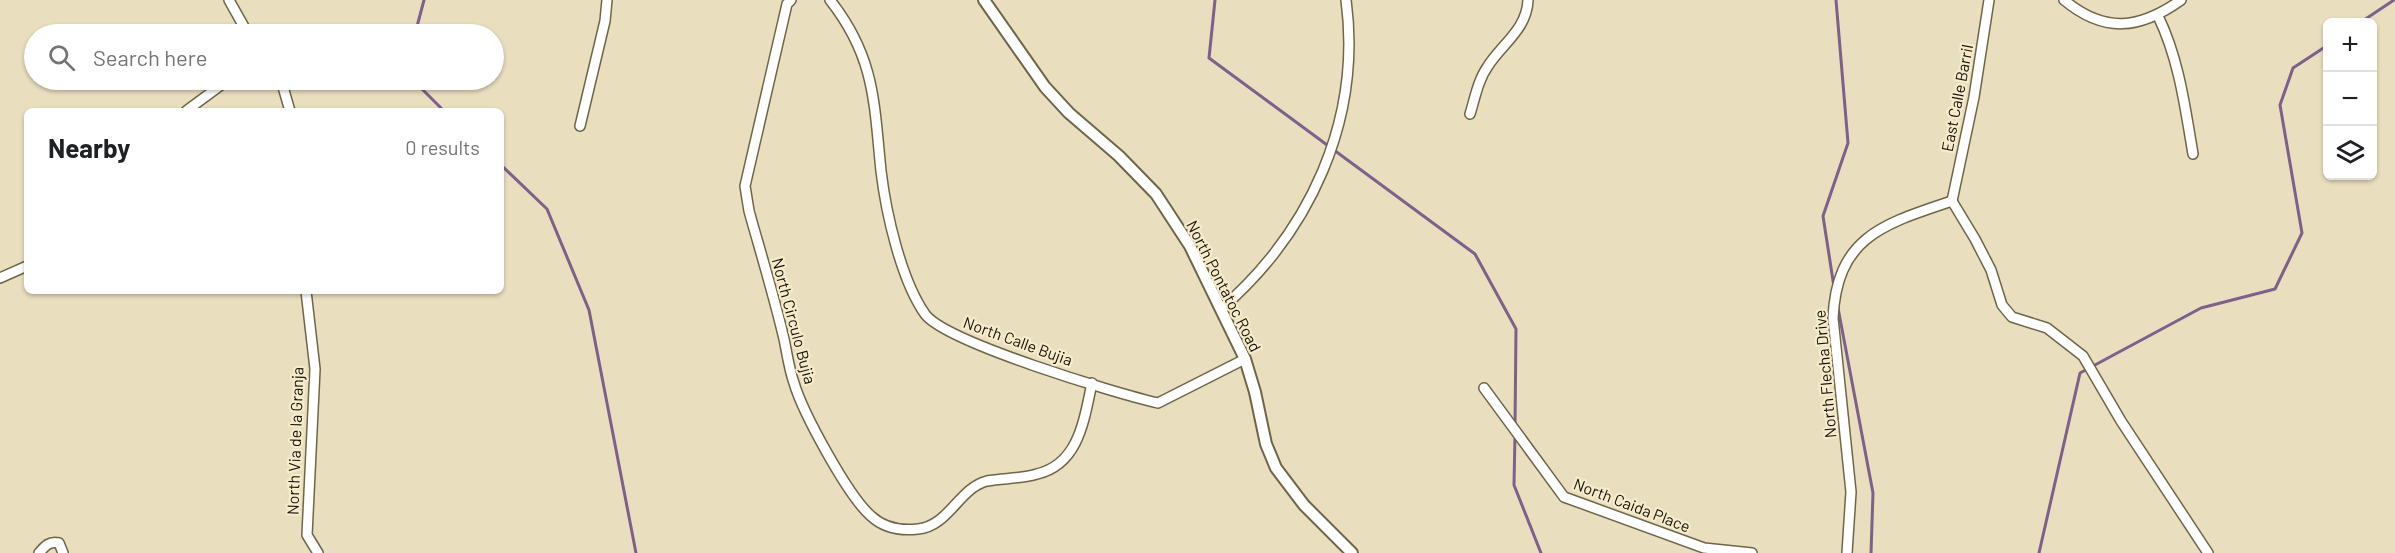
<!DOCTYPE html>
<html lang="en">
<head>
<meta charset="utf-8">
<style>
	body { margin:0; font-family:Barlow,sans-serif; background:#f2f2f2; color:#202124 }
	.controls { position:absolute; right:18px; top:18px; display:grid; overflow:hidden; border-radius:9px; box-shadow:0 2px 4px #0004 }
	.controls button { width:54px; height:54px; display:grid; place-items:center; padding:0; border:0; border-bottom:2px solid #e0e0e0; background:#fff; color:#202124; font:30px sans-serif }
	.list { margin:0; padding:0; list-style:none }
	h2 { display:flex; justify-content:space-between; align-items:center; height:78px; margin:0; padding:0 24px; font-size:26px }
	h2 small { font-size:20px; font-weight:400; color:#757577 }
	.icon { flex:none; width:33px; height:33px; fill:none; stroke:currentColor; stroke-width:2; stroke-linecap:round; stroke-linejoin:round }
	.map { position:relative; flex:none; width:2395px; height:553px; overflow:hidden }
	.search { position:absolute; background:#fff; box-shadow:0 2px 4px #0004; left:24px; top:24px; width:480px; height:66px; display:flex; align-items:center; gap:15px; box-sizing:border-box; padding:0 21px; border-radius:33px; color:#757577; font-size:22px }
	.panel { position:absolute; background:#fff; box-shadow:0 2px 4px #0004; left:24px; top:108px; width:480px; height:186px; border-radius:9px }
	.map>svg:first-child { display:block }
</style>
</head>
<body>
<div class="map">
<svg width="2395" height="553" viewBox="0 0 2395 553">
	<rect width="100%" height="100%" fill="#e9debe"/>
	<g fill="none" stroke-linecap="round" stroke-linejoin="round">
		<g stroke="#7d608b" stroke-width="3">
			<path d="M1215 0 1209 58 1475 254 1516 329 1515 426"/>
			<path d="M2361 22 2394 0"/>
			<path d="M415 34 424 0"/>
			<path d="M413 80 444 111"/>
			<path d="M501 165 547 209 589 310 636 553"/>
			<path d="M1834 287 1823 216 1848 143 1836 0"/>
			<path d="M1838 308 1873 493 1871 553"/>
			<path d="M1515 435 1514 485 1541 553"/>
			<path d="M2039 553 2080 373 2201 308 2275 289 2302 233 2280 105 2293 68 2328 45"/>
		</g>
		<g stroke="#6f6549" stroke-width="12">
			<g id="minor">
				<path d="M229 0 248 34"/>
				<path d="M791 0 787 4 745 186 749 211C761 254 774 296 784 339 787 353 789 369 794 383 803 413 848 496 871 516 884 528 901 531 918 529 949 526 959 488 987 481 1003 478 1021 479 1037 474 1079 464 1084 420 1092 383"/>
				<path d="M830 0C875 57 874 102 881 171 886 213 901 280 925 314 945 342 1118 394 1158 403L1245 359"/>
				<path d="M2064 0C2105 34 2140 29 2181 0"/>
				<path d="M2158 16C2179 59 2185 107 2193 154"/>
				<path d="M281 80 290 111"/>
				<path d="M186 111 228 80"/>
				<path d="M1470 114C1475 98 1478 80 1488 66 1502 44 1527 29 1528 0"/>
				<path d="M580 126 605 21 607 0"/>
				<path d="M1952 201 1974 97 1989 0"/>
				<path d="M0 278 27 266"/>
				<path d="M306 291 315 369 307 535 318 553"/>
				<path d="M1221 309C1310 232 1362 120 1346 0"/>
				<path d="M1484 388 1564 497 1704 548 1752 553"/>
				<path d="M39 553C45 546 49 541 59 543L63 553"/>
				<path d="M1847 553 1851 492 1833 318C1837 236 1884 224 1952 201L1975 239 1991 270 2002 305 2012 317 2047 328 2083 356 2121 421 2208 553"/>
			</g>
		</g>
		<g stroke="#6f6549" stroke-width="14">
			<path id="tertiary" d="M984 0 1045 87 1069 113 1119 156 1156 194 1190 246 1245 359 1255 392 1266 444 1276 468 1304 505 1352 553"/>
		</g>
		<use href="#minor" stroke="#fff" stroke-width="9"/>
		<use href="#tertiary" stroke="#fff" stroke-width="10"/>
	</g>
	<g text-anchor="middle" stroke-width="4.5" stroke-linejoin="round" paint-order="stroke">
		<g font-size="16" fill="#161207" stroke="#f6ebcb">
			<text transform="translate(1957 98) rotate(-79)" y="6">East Calle Barril</text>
			<text transform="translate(1224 286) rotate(63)" y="6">North Pontatoc Road</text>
			<text transform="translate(794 321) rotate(75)" y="6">North Circulo Bujia</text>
			<text transform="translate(1018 341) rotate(20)" y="6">North Calle Bujia</text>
			<text transform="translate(1825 374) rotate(-95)" y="6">North Flecha Drive</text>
			<text transform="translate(295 441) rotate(-88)" y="6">North Via de la Granja</text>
			<text transform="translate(1632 505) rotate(21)" y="6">North Caida Place</text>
		</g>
	</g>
</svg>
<div class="controls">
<button>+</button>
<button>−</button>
<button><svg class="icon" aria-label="layers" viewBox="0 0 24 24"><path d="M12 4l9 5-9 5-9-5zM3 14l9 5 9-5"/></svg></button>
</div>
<div class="search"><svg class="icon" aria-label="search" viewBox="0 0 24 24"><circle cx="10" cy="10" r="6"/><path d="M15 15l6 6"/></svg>Search here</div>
<section class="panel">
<h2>Nearby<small>0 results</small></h2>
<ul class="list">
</ul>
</section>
</div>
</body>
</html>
